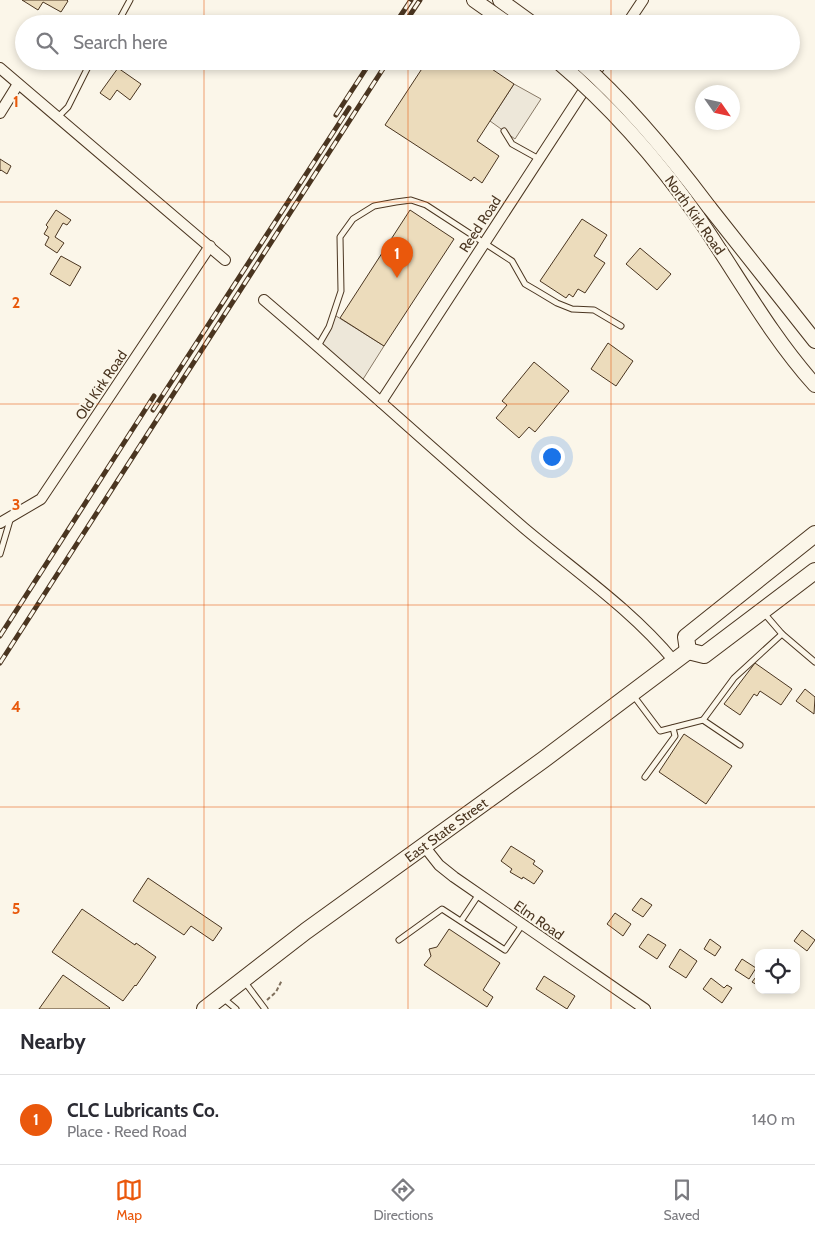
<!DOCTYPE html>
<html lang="en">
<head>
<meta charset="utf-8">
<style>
	body { margin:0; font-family:Cabin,sans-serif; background:#f7f7f7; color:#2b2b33 }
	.controls { position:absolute; right:15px; bottom:15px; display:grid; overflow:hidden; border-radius:10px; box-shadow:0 2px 8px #0003 }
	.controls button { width:45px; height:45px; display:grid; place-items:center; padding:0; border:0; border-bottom:1px solid #e1e1e2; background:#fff; color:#2b2b33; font:25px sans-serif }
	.compass { position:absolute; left:695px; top:85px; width:45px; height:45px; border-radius:50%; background:#fff; box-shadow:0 2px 8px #0003; rotate:124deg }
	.you { position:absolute; left:551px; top:456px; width:18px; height:18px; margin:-12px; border:4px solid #fff; border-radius:50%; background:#1a73e8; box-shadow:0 0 0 8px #1a73e833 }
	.badge { display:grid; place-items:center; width:32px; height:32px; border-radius:50%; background:#ea580c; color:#fff; font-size:16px; font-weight:700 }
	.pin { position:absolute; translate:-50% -41px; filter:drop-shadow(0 1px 2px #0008) }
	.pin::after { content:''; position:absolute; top:26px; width:18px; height:15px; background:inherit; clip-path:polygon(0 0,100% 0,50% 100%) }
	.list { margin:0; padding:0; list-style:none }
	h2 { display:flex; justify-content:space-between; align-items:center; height:65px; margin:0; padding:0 20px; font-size:21px }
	h2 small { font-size:16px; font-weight:400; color:#7c7c81 }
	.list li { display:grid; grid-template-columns:32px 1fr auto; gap:15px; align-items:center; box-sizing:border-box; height:90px; padding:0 20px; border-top:1px solid #e1e1e2 }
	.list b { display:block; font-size:19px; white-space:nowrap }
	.list p { margin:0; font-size:16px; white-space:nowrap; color:#7c7c81 }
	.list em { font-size:16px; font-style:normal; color:#7c7c81 }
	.icon { flex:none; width:28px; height:28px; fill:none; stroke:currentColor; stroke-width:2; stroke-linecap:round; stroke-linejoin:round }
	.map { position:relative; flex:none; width:815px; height:1009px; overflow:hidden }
	.search { position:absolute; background:#fff; box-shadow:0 2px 8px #0003; left:15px; right:15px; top:15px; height:55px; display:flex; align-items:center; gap:12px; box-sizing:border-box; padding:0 18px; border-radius:28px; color:#7c7c81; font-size:19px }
	.sheet { height:155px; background:#fff }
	nav { display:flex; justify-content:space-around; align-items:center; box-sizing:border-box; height:70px; border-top:1px solid #e1e1e2; background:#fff; font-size:14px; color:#7c7c81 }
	nav a { display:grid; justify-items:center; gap:2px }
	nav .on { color:#ea580c }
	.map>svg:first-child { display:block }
</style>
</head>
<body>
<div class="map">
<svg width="815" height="1009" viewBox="0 0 815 1009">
	<rect width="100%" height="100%" fill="#fbf6e9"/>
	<g fill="#ede7d9" stroke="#887966">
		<path d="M514 84 541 99 515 139 490 121Z"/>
		<path d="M333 314 384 346 360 384 318 346Z"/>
	</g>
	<g fill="#ecdcbc" stroke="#4a3520">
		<path d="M22 0H67L68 1 61 12 43 2 38 10Z"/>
		<path d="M427 61H480L514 84 477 141 499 156 482 183 474 177 471 181 385 125Z"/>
		<path d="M118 68 141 84 130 100 117 90 110 100 100 93Z"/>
		<path d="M0 159 11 166 7 174 1 170 0 171Z"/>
		<path d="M56 210 71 220 67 225 63 223 55 237 64 243 57 253 45 245 49 237 44 234 48 227 46 225Z"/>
		<path d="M410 210 454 239 384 346 340 318Z"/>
		<path d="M582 219 607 235 594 256 605 263 585 293 578 289 573 297 569 294 566 298 540 281Z"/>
		<path d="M640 248 671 274 657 290 626 264Z"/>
		<path d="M61 256 81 267 70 286 50 274Z"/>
		<path d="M608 343 633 361 616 386 591 369Z"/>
		<path d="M534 362 569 391 535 432 529 427 519 438 496 418 507 405 502 401Z"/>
		<path d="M755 663 792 689 781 705 760 691 757 696 754 694 740 715 724 704Z"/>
		<path d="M805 689 815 697 814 714 796 701Z"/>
		<path d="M684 734 732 766 706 804 659 772Z"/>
		<path d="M511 846 535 861 533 864 543 871 534 884 523 877 522 879 510 872 512 869 501 861Z"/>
		<path d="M148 878 222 928 213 941 191 926 184 935 133 901Z"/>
		<path d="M641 898 652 905 643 917 632 910Z"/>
		<path d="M82 909 135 945 136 943 156 957 136 986 135 985 123 1001 52 952Z"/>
		<path d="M615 913 631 924 623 936 607 924Z"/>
		<path d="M449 929 500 963 483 990 493 997 487 1007 424 965 431 956 429 949 437 947Z"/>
		<path d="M802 930 815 940 807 951 794 941Z"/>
		<path d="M648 934 666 945 657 959 639 947Z"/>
		<path d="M710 939 721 947 715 956 704 949Z"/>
		<path d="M680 949 697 961 686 978 669 967Z"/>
		<path d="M742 959 756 968 749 979 735 970Z"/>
		<path d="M759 973V986L752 982Z"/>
		<path d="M63 975 110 1008 109 1009H39Z"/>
		<path d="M544 976 575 996 567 1009 536 989Z"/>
		<path d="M711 978 724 988 727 985 732 988 722 1003 703 989Z"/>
	</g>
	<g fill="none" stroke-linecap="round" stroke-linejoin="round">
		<g stroke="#4a3520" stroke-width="7">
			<g id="lane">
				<path d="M117 24 130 0"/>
				<path d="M58 117 68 107 91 61"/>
				<path d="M504 131 512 144 539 159"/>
				<path d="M318 346 329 327 341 291 340 237 353 219 374 206 396 202 411 200 426 205 512 261 525 284 537 291 557 303 572 309 594 310 621 326"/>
				<path d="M0 554 11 517"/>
				<path d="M763 612 782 634 815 662"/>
				<path d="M633 695 660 731 703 720 740 745"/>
				<path d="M703 720 734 678 782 634"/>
				<path d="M645 777 675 736 673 728"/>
				<path d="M461 921 479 894"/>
				<path d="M399 940 442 909 505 950 522 925"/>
				<path d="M244 981 265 1009"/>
				<path d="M223 998 236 1009"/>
			</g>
		</g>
		<g stroke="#4a3520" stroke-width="12">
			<g id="street">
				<path d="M627 24 643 0"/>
				<path d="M0 68 225 260"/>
				<path d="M0 113 18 84"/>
				<path d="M264 300C352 375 437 453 524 528 575 571 632 610 674 661"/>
				<path d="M381 402 603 61"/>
				<path d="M0 523 41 499 210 246"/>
				<path d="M424 846 439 865 454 877 645 1009"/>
			</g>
		</g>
		<g stroke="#4a3520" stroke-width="16">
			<g id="secondary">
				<path d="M474 0 508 24"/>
				<path d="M500 0 533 24"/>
				<path d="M709 207 815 341"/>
				<path d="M697 216C736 272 769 334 815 385"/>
			</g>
		</g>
		<g stroke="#4a3520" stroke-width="18">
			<g id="primary">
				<path d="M688 651 686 637 815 534"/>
				<path d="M688 651 704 655 815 571"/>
				<path d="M205 1009 306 931 543 760 688 651"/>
			</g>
		</g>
		<path stroke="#7f6f5c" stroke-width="2" stroke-dasharray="4 2.5" stroke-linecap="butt" d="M267 1000 276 992 282 980"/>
		<use href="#lane" stroke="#fbf6e9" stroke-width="5"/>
		<use href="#street" stroke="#fbf6e9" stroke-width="10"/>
		<use href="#secondary" stroke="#fbf6e9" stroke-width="14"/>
		<use href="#primary" stroke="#fbf6e9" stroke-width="16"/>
		<g stroke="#4a3520" stroke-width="5">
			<g id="rail">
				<path d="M395 24 411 0"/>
				<path d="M404 24 420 0"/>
				<path d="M336 115 371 61"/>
				<path d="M153 410 349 108"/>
				<path d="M0 636 154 396"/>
				<path d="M0 663 388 61"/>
			</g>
		</g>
		<use href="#rail" stroke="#fbf6e9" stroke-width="3" stroke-dasharray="9" stroke-linecap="butt"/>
		<g stroke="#4a3520" stroke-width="16" stroke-linecap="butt">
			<g id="secondary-bridge">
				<path d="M557 61C610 106 657 159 697 216"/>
				<path d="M579 61C628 104 670 155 709 207"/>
			</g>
		</g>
		<use href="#secondary-bridge" stroke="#fbf6e9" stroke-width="14"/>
	</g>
	<path fill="none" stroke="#e8590c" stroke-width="1" stroke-opacity="0.55" d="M204 0V24M408 0V24M611 0V24M204 61V1009M408 61V1009M611 61V1009M0 202H815M0 404H815M0 605H815M0 807H815"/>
	<g text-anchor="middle" stroke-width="4" stroke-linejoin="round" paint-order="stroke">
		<g font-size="14" fill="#4a3520" stroke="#fbf6e9">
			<text transform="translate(695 215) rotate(55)" y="5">North Kirk Road</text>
			<text transform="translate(480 224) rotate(-57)" y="5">Reed Road</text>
			<text transform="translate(101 385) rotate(-56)" y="5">Old Kirk Road</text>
			<text transform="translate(446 830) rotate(-36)" y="5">East State Street</text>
			<text transform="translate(539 920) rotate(35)" y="5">Elm Road</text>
		</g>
	</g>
	<g font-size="16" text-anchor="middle" font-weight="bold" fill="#e8590c" stroke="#fbf6e9" stroke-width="4" stroke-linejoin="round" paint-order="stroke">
		<text x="16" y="107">1</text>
		<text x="16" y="308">2</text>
		<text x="16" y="510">3</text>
		<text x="16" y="712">4</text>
		<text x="16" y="914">5</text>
	</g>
</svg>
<div class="controls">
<button><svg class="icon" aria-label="locate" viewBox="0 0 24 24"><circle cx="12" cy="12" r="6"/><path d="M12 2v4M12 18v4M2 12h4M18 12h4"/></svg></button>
</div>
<svg class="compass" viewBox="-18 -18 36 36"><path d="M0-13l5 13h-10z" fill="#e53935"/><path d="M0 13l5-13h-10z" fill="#7c7c81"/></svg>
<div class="you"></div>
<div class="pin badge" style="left:397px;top:278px">1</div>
<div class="search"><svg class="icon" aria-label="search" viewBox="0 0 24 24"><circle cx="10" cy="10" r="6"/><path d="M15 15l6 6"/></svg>Search here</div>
</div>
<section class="sheet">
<h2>Nearby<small></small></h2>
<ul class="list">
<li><span class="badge">1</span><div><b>CLC Lubricants Co.</b><p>Place · Reed Road</p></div><em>140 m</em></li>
</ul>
</section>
<nav>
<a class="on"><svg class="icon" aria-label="map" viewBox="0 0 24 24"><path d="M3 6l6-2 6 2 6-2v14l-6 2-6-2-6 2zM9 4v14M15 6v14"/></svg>Map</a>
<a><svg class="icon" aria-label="directions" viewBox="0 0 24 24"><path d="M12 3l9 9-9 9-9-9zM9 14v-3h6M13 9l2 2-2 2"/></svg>Directions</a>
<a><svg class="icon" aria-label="saved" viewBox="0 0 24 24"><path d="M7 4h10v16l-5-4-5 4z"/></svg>Saved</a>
</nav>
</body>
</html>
